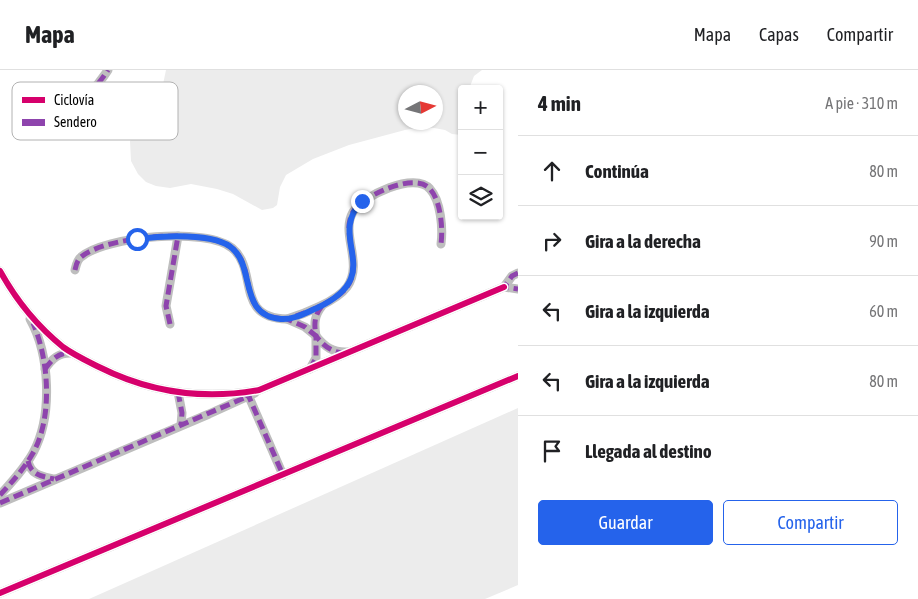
<!DOCTYPE html>
<html lang="es">
<head>
<meta charset="utf-8">
<style>
	body { margin:0; font-family:"Asap Condensed",sans-serif; background:#f2f2f2; color:#202124 }
	.controls { position:absolute; right:15px; top:15px; display:grid; overflow:hidden; border-radius:5px; box-shadow:0 1px 4px #0004 }
	.controls button { width:45px; height:45px; display:grid; place-items:center; padding:0; border:0; border-bottom:1px solid #e0e0e0; background:#fff; color:#202124; font:25px sans-serif }
	.compass { position:absolute; left:398px; top:15px; width:45px; height:45px; border-radius:50%; background:#fff; box-shadow:0 1px 4px #0004; rotate:84deg }
	.stop { position:absolute; width:15px; height:15px; margin:-11px; border:4px solid #2563eb; border-radius:50%; background:#fff }
	.stop.end { background:#2563eb; border-color:#fff; box-shadow:0 1px 5px #0008 }
	.list { margin:0; padding:0; list-style:none }
	h2 { display:flex; justify-content:space-between; align-items:center; height:65px; margin:0; padding:0 20px; font-size:21px }
	h2 small { font-size:16px; font-weight:400; color:#757577 }
	.list li { display:grid; grid-template-columns:32px 1fr auto; gap:15px; align-items:center; box-sizing:border-box; height:70px; padding:0 20px; border-top:1px solid #e0e0e0 }
	.list b { display:block; font-size:19px; white-space:nowrap }
	.list em { font-size:16px; font-style:normal; color:#757577 }
	.actions { display:flex; gap:10px; padding:15px 20px }
	.actions a { flex:1; padding:11px 0; border:1px solid #2563eb; border-radius:5px; text-align:center; font-size:18px; color:#2563eb }
	.actions .main { background:#2563eb; color:#fff }
	.icon { flex:none; width:28px; height:28px; fill:none; stroke:currentColor; stroke-width:2; stroke-linecap:round; stroke-linejoin:round }
	.map { position:relative; flex:none; width:518px; height:529px; overflow:hidden }
	header { display:flex; align-items:center; gap:30px; box-sizing:border-box; height:70px; padding:0 25px; background:#fff; border-bottom:1px solid #e0e0e0 }
	header strong { font-size:24px }
	nav { display:flex; gap:28px; margin-inline-start:auto; font-size:18px }
	main { display:flex }
	aside { flex:1; background:#fff }
	.map>svg:first-child { display:block }
</style>
</head>
<body>
<header>
<strong>Mapa</strong>
<nav><a>Mapa</a><a>Capas</a><a>Compartir</a></nav>
</header>
<main>
<div class="map">
<svg width="518" height="529" viewBox="0 0 518 529">
	<rect width="100%" height="100%" fill="#fff"/>
	<g fill="#ececec" fill-rule="evenodd">
		<path d="M166 0H482L474 6 469 19H462V65L452 64 445 60 434 58 421 57 405 60 349 75 313 89 286 105 280 117 277 135 273 138 262 140 233 124 217 119 191 114 170 118 156 116 146 112 138 104 131 91 130 71 162 19ZM406 22H436V52H406Z"/>
		<path d="M518 338V515L485 529H89Z"/>
	</g>
	<g fill="none" stroke-linecap="round" stroke-linejoin="round">
		<g stroke="#bebebe" stroke-width="9">
			<path d="M32 35C42 37 54 40 64 38 82 35 99 14 108 0"/>
			<path d="M75 200C76 196 77 190 81 187 105 166 207 157 232 178 259 200 234 248 287 249"/>
			<path d="M0 201C16 230 37 256 63 277 74 285 87 291 99 297 149 322 204 330 259 320L504 217"/>
			<path d="M518 203 512 206 504 217 518 219"/>
			<path d="M322 236C314 246 314 254 316 266L305 257 287 249C304 244 337 231 347 217 364 193 340 164 353 142 362 126 415 101 430 119 441 131 443 159 441 174"/>
			<path d="M170 254 166 236 178 166"/>
			<path d="M45 299C52 289 59 282 72 283"/>
			<path d="M310 299 316 288V266C325 277 333 283 348 282"/>
			<path d="M178 322 182 343 181 355"/>
			<path d="M246 324 249 327 283 405"/>
			<path d="M28 391C31 405 41 406 54 409"/>
			<path d="M0 425C12 412 24 399 33 383 53 346 50 285 30 249"/>
			<path d="M0 433 209 344 255 323"/>
			<path d="M0 523 518 306"/>
		</g>
		<g stroke="#8e44ad" stroke-width="5" stroke-dasharray="10 5" stroke-linecap="butt">
			<path d="M32 35C42 37 54 40 64 38 82 35 99 14 108 0"/>
			<path d="M75 200C76 196 77 190 81 187 105 166 207 157 232 178 259 200 234 248 287 249"/>
			<path d="M518 203 512 206 504 217 518 219"/>
			<path d="M322 236C314 246 314 254 316 266L305 257 287 249C304 244 337 231 347 217 364 193 340 164 353 142 362 126 415 101 430 119 441 131 443 159 441 174"/>
			<path d="M170 254 166 236 178 166"/>
			<path d="M45 299C52 289 59 282 72 283"/>
			<path d="M310 299 316 288V266C323 275 331 282 343 283"/>
			<path d="M178 322 182 343 181 355"/>
			<path d="M245 324 249 327 283 405"/>
			<path d="M28 391C31 405 41 406 54 409"/>
			<path d="M0 425C12 412 24 399 33 383 53 347 49 290 33 253"/>
			<path d="M0 433 251 325"/>
		</g>
		<g stroke="#fff" stroke-width="9">
			<g id="cycleway">
				<path d="M0 201C16 230 37 256 63 277 74 285 87 291 99 297 149 322 204 330 259 320L504 217"/>
				<path d="M0 523 518 306"/>
			</g>
		</g>
		<use href="#cycleway" stroke="#d6006c" stroke-width="6"/>
	</g>
	<g fill="none" stroke-linecap="round" stroke-linejoin="round">
		<path stroke="#2563eb" stroke-width="6" d="M137 169C160 166 216 162 233 179 255 199 239 246 281 249 293 250 305 243 317 238 389 204 325 169 362 131"/>
	</g>
	<rect x="12" y="12" width="166" height="58" rx="8" fill="#fff" stroke="#b2b2b2" stroke-width="1"/>
	<rect x="22" y="27" width="23" height="6" fill="#d6006c"/>
	<rect x="22" y="49" width="23" height="7" fill="#8e44ad"/>
	<g font-size="14" fill="#000">
		<text x="54" y="35">Ciclovía</text>
		<text x="54" y="57">Sendero</text>
	</g>
</svg>
<div class="controls">
<button>+</button>
<button>−</button>
<button><svg class="icon" aria-label="layers" viewBox="0 0 24 24"><path d="M12 4l9 5-9 5-9-5zM3 14l9 5 9-5"/></svg></button>
</div>
<svg class="compass" viewBox="-18 -18 36 36"><path d="M0-13l5 13h-10z" fill="#e53935"/><path d="M0 13l5-13h-10z" fill="#757577"/></svg>
<div class="stop" style="left:137px;top:169px"></div>
<div class="stop end" style="left:362px;top:131px"></div>
</div>
<aside>
<h2>4 min<small>A pie · 310 m</small></h2>
<ul class="list">
<li><svg class="icon" aria-label="ahead" viewBox="0 0 24 24"><path d="M12 20V5M6 11l6-6 6 6"/></svg><div><b>Continúa</b></div><em>80 m</em></li>
<li><svg class="icon" aria-label="right" viewBox="0 0 24 24"><path d="M7 20v-9h11M14 6l5 5-5 5"/></svg><div><b>Gira a la derecha</b></div><em>90 m</em></li>
<li><svg class="icon" aria-label="left" viewBox="0 0 24 24"><path d="M17 20v-9H6M10 6l-5 5 5 5"/></svg><div><b>Gira a la izquierda</b></div><em>60 m</em></li>
<li><svg class="icon" aria-label="left" viewBox="0 0 24 24"><path d="M17 20v-9H6M10 6l-5 5 5 5"/></svg><div><b>Gira a la izquierda</b></div><em>80 m</em></li>
<li><svg class="icon" aria-label="arrive" viewBox="0 0 24 24"><path d="M6 21V4h12l-3 4 3 4H6"/></svg><div><b>Llegada al destino</b></div></li>
</ul>
<div class="actions"><a class="main">Guardar</a><a>Compartir</a></div>
</aside>
</main>
</body>
</html>
